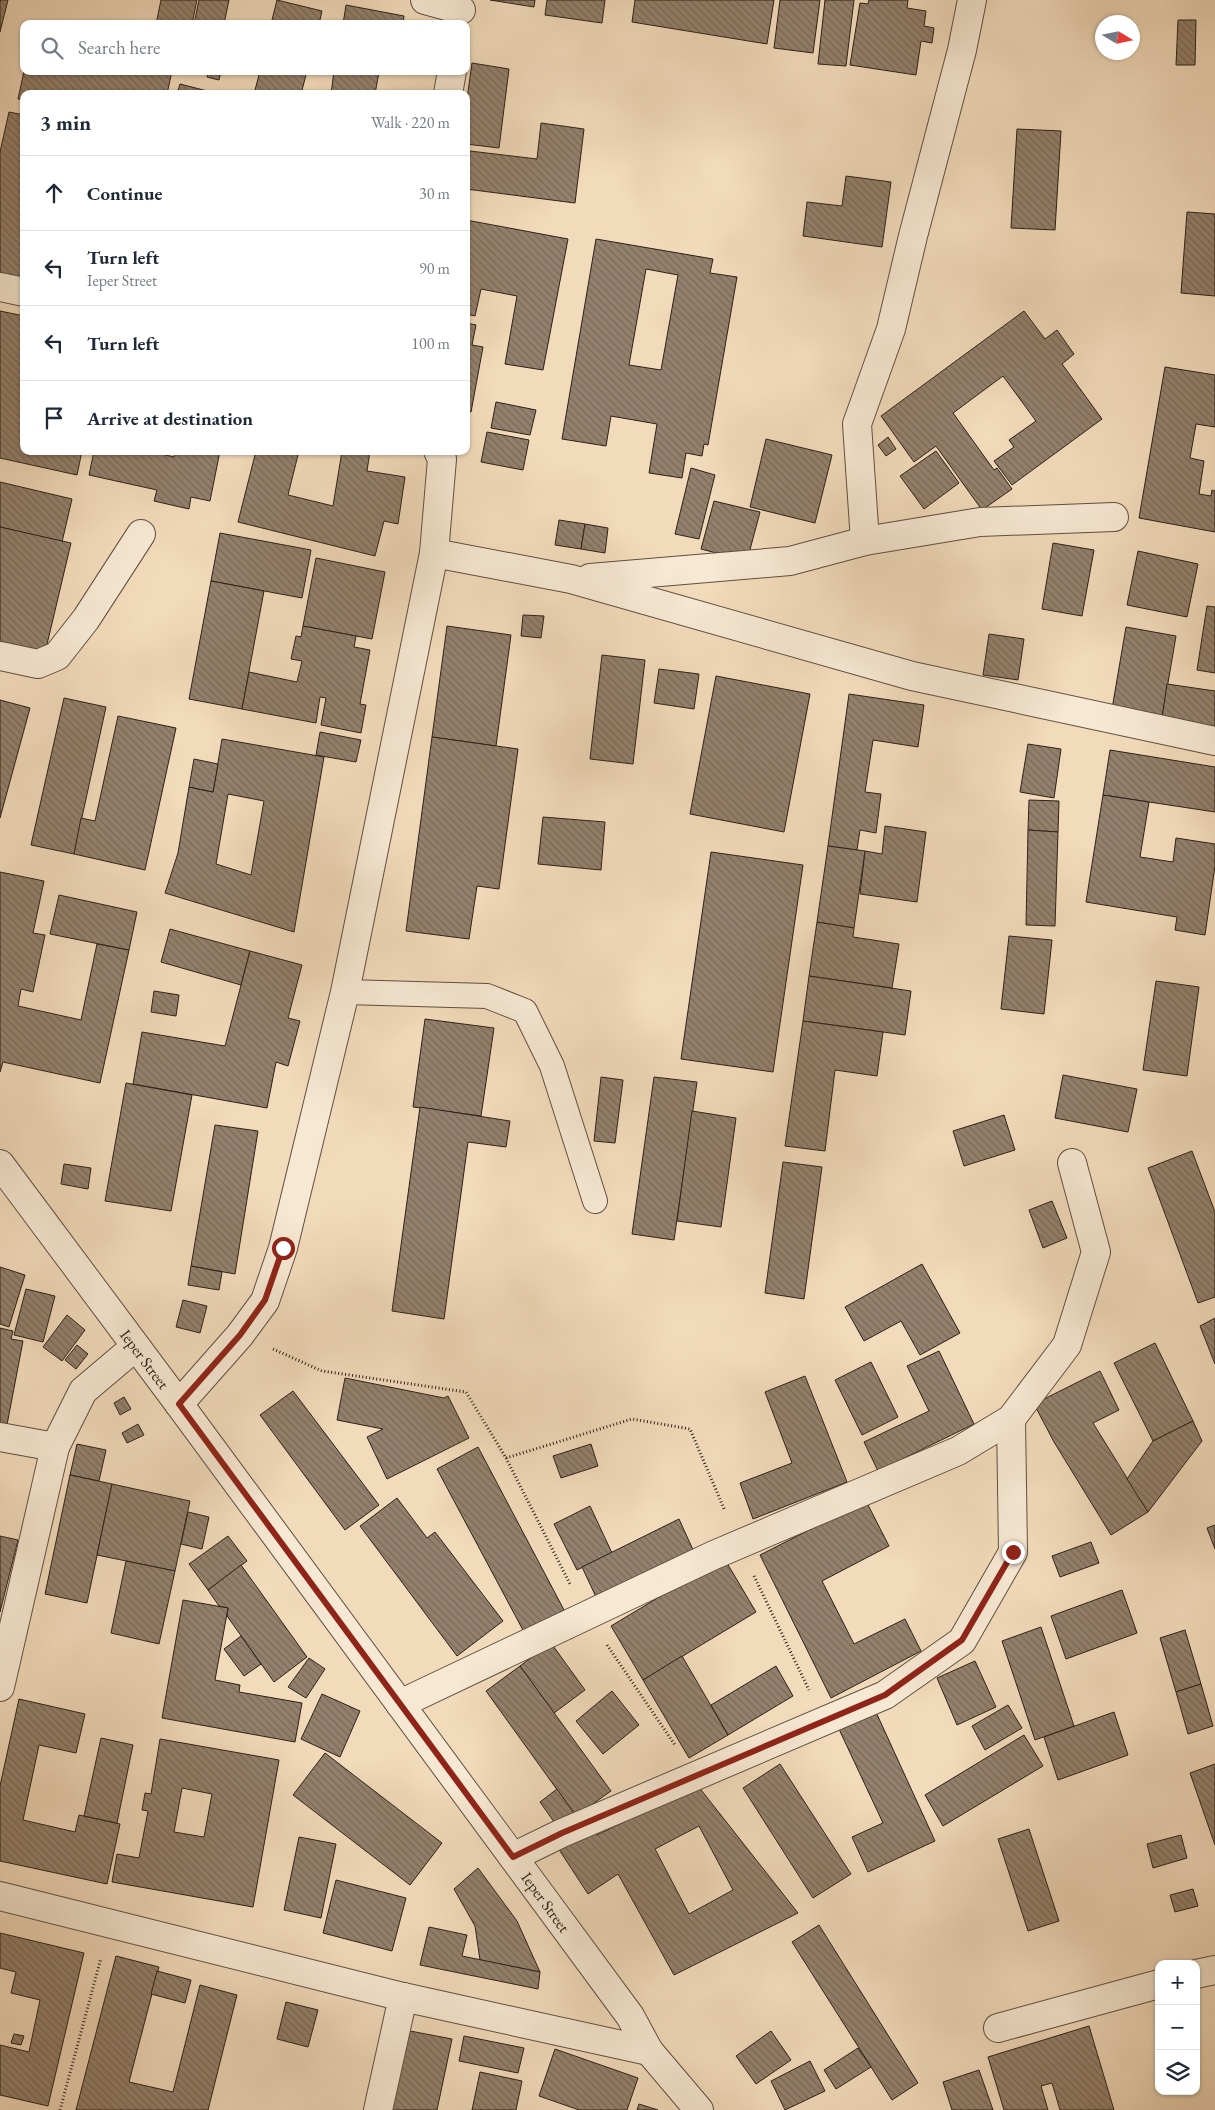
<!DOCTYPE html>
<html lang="en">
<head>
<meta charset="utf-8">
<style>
	body { margin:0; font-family:"EB Garamond",serif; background:#f6f6f7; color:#1f2937 }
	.controls { position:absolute; right:15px; bottom:15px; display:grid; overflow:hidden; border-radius:10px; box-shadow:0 1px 4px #0004 }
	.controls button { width:45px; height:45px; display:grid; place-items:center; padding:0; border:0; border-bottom:1px solid #e0e1e3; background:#fff; color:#1f2937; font:25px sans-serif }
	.compass { position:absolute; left:1095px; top:15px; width:45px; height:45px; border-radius:50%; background:#fff; box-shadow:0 1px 4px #0004; rotate:100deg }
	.stop { position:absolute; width:15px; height:15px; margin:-11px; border:4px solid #8f2418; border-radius:50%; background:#fff }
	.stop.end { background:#8f2418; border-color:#fff; box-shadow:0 1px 5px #0008 }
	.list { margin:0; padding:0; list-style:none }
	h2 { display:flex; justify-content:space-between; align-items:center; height:65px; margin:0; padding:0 20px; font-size:21px }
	h2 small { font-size:16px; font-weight:400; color:#747a83 }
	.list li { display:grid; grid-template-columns:32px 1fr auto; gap:15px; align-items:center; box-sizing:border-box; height:75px; padding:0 20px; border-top:1px solid #e0e1e3 }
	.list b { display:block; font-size:19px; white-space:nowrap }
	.list p { margin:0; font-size:16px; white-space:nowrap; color:#747a83 }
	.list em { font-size:16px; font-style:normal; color:#747a83 }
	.icon { flex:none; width:28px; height:28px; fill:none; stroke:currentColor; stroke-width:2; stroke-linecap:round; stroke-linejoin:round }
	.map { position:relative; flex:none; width:1215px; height:2110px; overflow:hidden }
	.search { position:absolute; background:#fff; box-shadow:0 1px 4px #0004; left:20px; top:20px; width:450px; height:55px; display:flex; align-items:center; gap:12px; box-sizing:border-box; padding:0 18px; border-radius:10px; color:#747a83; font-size:19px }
	.panel { position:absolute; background:#fff; box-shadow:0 1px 4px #0004; left:20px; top:90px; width:450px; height:365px; border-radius:10px }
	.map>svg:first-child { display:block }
</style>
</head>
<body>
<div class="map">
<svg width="1215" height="2110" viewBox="0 0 1215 2110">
	<defs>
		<pattern id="building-back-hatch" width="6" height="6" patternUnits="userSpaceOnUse" patternTransform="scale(1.25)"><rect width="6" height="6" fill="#94816d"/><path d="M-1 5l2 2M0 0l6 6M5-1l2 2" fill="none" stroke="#796959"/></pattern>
	</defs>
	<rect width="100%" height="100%" fill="#f2dbbb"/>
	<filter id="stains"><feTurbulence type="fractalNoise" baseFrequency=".004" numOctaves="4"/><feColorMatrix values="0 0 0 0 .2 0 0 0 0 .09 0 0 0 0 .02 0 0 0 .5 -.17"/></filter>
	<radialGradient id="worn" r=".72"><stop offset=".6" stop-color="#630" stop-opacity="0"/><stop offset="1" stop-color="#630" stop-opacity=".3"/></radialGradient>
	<g fill="url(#building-back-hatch)" stroke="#2e2019" fill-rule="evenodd">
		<path d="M0 0H8L0 32Z"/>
		<path d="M161 0H197L192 24H156Z"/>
		<path d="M199 0H229L224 24H194Z"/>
		<path d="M277 0 322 11 319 24H271Z"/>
		<path d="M490 0H535L534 7Z"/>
		<path d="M547 0H605L602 23 545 15Z"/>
		<path d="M635 0H774L767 44 632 22Z"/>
		<path d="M780 0H820L813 53 774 48Z"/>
		<path d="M825 0H854L846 66 818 64Z"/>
		<path d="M869 0H908L907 8 926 11 924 26 934 28 932 43 921 41 916 75 850 65 860 3 868 4Z"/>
		<path d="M346 5 404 16 403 24H343Z"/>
		<path d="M1178 20H1196L1195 65H1176Z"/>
		<path d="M472 63 509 69 499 148 466 144V106Z"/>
		<path d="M24 71H172L167 94H24V100L18 99Z"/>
		<path d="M209 71H221L219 80 207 77Z"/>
		<path d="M260 71H307L301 94H254Z"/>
		<path d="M334 71H385L384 73 379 72 375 94H331Z"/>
		<path d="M180 84 219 94H177Z"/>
		<path d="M9 112 24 115V283L0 277V152Z"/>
		<path d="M541 123 584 129 575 203 466 189 470 151 537 159Z"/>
		<path d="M1017 129 1061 131 1055 230 1011 228Z"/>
		<path d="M846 176 891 182 882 247 803 236 807 202 842 206Z"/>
		<path d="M1187 212 1215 214V296L1181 293Z"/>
		<path d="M466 220 568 239 543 370 505 364 517 296 481 289 475 316 466 314Z"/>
		<path d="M596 239 713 259 710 273 737 277 708 445 704 444 702 456 686 453 682 478 649 473 657 424 611 416 606 446 562 439ZM646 269 678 275 661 370 629 365Z"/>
		<path d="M0 311 24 316V451H82L77 475 0 458Z"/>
		<path d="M1024 311 1045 339 1057 330 1074 354 1062 364 1102 419 1012 485 994 461 1014 447 1009 440 1036 421 1003 376 953 413 994 470 997 468 1012 489 982 510 936 446 914 462 881 416Z"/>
		<path d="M466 323 476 325 472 345 483 347 471 412 466 411Z"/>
		<path d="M1165 367 1215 375V427L1196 424 1190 458 1204 461 1199 494 1211 496 1212 490 1215 491V532L1139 518Z"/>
		<path d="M496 402 536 410 530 435 491 428Z"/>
		<path d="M487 432 529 440 523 470 481 462Z"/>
		<path d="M888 437 896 449 886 456 878 445Z"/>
		<path d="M766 439 832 455 815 523 750 507Z"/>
		<path d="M94 451H149L174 457 175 451H220L210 501 191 497 189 509 154 501 157 490 89 475Z"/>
		<path d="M256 451H299L288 495 333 506 342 451H370L367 471 405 477 398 524 384 521 375 556 238 522Z"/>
		<path d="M936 451 959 483 924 509 900 476Z"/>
		<path d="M691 468 715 475 699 539 675 534Z"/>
		<path d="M0 482 72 499 62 542 0 527Z"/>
		<path d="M714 501 760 512 747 561 701 549Z"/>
		<path d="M559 520 585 524 581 549 555 545Z"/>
		<path d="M585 524 608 528 605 553 581 549Z"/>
		<path d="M0 527 71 543 44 657 0 647Z"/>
		<path d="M220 533 311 550 302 598 211 581Z"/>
		<path d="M1053 543 1094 550 1082 616 1042 609Z"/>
		<path d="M1138 551 1198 564 1187 617 1127 605Z"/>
		<path d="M316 558 385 572 372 639 303 626Z"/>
		<path d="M211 581 264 591 242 709 189 699Z"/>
		<path d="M1207 606 1215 607V673L1197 670Z"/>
		<path d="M523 615 544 616 541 638 521 636Z"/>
		<path d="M303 626 356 636 354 647 370 650 360 704 366 705 361 733 321 725 326 698 320 697 316 723 242 709 249 672 297 682 302 661 291 659 296 636 301 637Z"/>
		<path d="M447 626 511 635 496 746 432 737Z"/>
		<path d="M1126 627 1176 636 1162 718 1112 709Z"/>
		<path d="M989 634 1024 639 1018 680 983 675Z"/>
		<path d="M602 655 645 660 633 764 590 759Z"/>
		<path d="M659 669 699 674 694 709 654 703Z"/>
		<path d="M716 676 810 694 784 832 690 814Z"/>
		<path d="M1167 684 1215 691V727L1162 718Z"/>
		<path d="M849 694 924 705 918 747 873 740 865 792 881 794 876 833 860 830 857 850 828 846Z"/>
		<path d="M64 698 106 707 74 854 31 845Z"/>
		<path d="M0 700 30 708 0 818Z"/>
		<path d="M118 716 176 728 145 870 74 854 81 818 95 821Z"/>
		<path d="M320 732 361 740 356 762 316 755Z"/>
		<path d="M432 737 518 749 499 889 477 886 469 939 406 931Z"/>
		<path d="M222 739 324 757 294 932 165 893 178 853 189 787 213 792ZM228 794 264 801 251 875 216 864Z"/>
		<path d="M1028 744 1061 749 1054 798 1020 792Z"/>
		<path d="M1110 750 1215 767V812L1103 795Z"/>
		<path d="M194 759 218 764 213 792 189 787Z"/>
		<path d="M1103 795 1149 802 1140 857 1173 862 1176 838 1215 844V866L1205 935 1175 930 1177 917 1086 902Z"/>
		<path d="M1029 800 1059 801 1058 832 1028 830Z"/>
		<path d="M543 817 605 822 601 870 538 864Z"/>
		<path d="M885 826 926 832 917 902 860 894 865 851 882 854Z"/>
		<path d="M1028 830 1058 832 1055 926 1026 925Z"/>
		<path d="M828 846 865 851 854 928 817 922Z"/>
		<path d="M711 852 803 865 773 1072 681 1059Z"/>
		<path d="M0 872 44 881 33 933 45 935 33 992 21 989 18 1006 81 1020 97 944 129 950 100 1083 3 1062 0 1072Z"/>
		<path d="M59 895 137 912 129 950 50 934Z"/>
		<path d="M817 922 854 928 853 937 899 944 892 988 809 976Z"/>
		<path d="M170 929 250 951 241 985 161 962Z"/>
		<path d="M1009 936 1052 940 1044 1014 1001 1009Z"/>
		<path d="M250 951 302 965 288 1018 300 1021 288 1066 276 1062 267 1108 133 1084 142 1032 225 1046Z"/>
		<path d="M809 976 911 991 905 1035 803 1021Z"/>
		<path d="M1156 981 1199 987 1187 1076 1143 1070Z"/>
		<path d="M154 991 179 995 176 1016 151 1012Z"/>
		<path d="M425 1019 494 1028 481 1116 413 1107Z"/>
		<path d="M803 1021 883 1032 877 1076 835 1070 825 1151 785 1146Z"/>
		<path d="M1063 1075 1137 1089 1128 1132 1055 1118Z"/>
		<path d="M601 1077 623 1080 615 1143 594 1141Z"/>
		<path d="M654 1077 697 1082 674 1240 632 1234Z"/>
		<path d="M126 1083 192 1095 171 1211 105 1201Z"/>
		<path d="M420 1107 510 1121 506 1147 468 1142 444 1319 392 1311Z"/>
		<path d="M692 1111 736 1118 721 1227 677 1221Z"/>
		<path d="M1004 1115 1015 1150 964 1166 953 1131Z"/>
		<path d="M215 1125 258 1131 235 1274 191 1266Z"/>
		<path d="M1192 1151 1215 1212V1297L1198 1303 1148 1168Z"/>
		<path d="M783 1162 822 1167 804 1299 765 1293Z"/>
		<path d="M64 1164 91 1168 88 1189 61 1184Z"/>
		<path d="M1052 1201 1067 1238 1043 1248 1029 1210Z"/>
		<path d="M922 1264 960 1333 920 1355 901 1321 864 1341 845 1307Z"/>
		<path d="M191 1266 222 1272 219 1290 188 1285Z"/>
		<path d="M0 1267 25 1275 9 1327 0 1324Z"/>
		<path d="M26 1289 55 1296 43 1342 14 1335Z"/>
		<path d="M183 1300 207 1306 200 1333 176 1327Z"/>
		<path d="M67 1315 85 1330 62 1361 43 1347Z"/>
		<path d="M1215 1318V1364L1200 1326Z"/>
		<path d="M0 1328 13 1331 11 1339 23 1341 6 1430 0 1429Z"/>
		<path d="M1155 1343 1193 1421 1153 1441 1114 1363Z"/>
		<path d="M77 1345 88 1354 76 1369 65 1360Z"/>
		<path d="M939 1351 974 1424 878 1471 864 1442 929 1411 907 1366Z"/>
		<path d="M871 1362 898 1417 862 1435 835 1380Z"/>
		<path d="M1100 1371 1119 1410 1093 1423 1148 1512 1111 1535 1054 1442 1034 1404Z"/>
		<path d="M805 1376 847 1482 753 1519 740 1483 792 1463 765 1392Z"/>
		<path d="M345 1378 444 1398 448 1396 469 1438 387 1479 367 1437 383 1429 337 1420Z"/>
		<path d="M293 1391 379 1505 345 1530 260 1415Z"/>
		<path d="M124 1397 131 1409 120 1415 114 1403Z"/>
		<path d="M1193 1421 1202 1441 1148 1512 1127 1479 1153 1441Z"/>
		<path d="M138 1424 144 1435 127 1443 122 1433Z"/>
		<path d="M77 1444 106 1450 99 1481 70 1475Z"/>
		<path d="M591 1444 598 1466 561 1478 553 1456Z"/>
		<path d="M478 1447 564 1610 524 1632 437 1469Z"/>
		<path d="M70 1475 112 1484 87 1603 45 1594Z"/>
		<path d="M112 1484 190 1501 175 1571 97 1555Z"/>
		<path d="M397 1498 427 1538 435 1532 503 1621 457 1656 360 1526Z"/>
		<path d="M866 1501 889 1546 822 1581 854 1644 905 1619 921 1651 831 1698 760 1555Z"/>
		<path d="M590 1506 612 1553 577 1570 554 1524Z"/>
		<path d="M188 1512 209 1517 202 1549 181 1544Z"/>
		<path d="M679 1519 694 1552 597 1599 582 1567Z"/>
		<path d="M1215 1525V1549L1207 1528Z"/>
		<path d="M0 1536 18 1540 0 1612Z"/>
		<path d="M228 1536 247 1561 208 1590 189 1564Z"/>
		<path d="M1091 1542 1099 1563 1060 1577 1052 1556Z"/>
		<path d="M724 1558 756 1612 643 1680 611 1626Z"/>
		<path d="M126 1561 175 1571 159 1644 111 1633Z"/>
		<path d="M241 1565 307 1657 274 1682 227 1616 228 1608 219 1606 208 1590Z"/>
		<path d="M1122 1590 1137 1633 1066 1659 1051 1616Z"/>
		<path d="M183 1600 228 1608 215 1680 240 1685 239 1692 302 1703 295 1742 162 1718Z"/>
		<path d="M1041 1627 1074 1726 1035 1740 1002 1641Z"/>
		<path d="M1185 1630 1201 1684 1176 1692 1160 1638Z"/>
		<path d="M241 1636 261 1664 244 1676 224 1649Z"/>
		<path d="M551 1643 585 1690 554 1713 520 1666Z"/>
		<path d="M682 1656 728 1735 689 1758 643 1680Z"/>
		<path d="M309 1658 325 1669 306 1698 288 1687Z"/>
		<path d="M975 1661 996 1707 957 1725 937 1678Z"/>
		<path d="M520 1666 611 1791 576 1816 486 1691Z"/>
		<path d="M776 1666 793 1696 728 1735 711 1705Z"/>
		<path d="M1201 1684 1213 1726 1188 1734 1176 1692Z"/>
		<path d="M612 1691 639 1725 603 1754 576 1721Z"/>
		<path d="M322 1694 360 1711 340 1757 301 1739Z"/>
		<path d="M19 1699 85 1714 76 1753 39 1745 23 1820 75 1832 79 1815 120 1824 107 1884 0 1861V1786Z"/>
		<path d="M1008 1705 1022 1728 985 1750 972 1726Z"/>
		<path d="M875 1710 935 1841 868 1872 852 1837 883 1823 838 1727Z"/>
		<path d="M1114 1712 1128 1755 1058 1780 1044 1737Z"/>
		<path d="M1024 1735 1043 1766 943 1826 925 1795Z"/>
		<path d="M101 1738 133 1745 117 1823 84 1816Z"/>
		<path d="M160 1739 279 1760 253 1907 112 1882 117 1854 139 1858 148 1811 142 1810 145 1793 151 1794ZM182 1788 212 1794 204 1837 174 1832Z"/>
		<path d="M325 1753 442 1843 410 1885 293 1795Z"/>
		<path d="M780 1764 851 1874 813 1898 743 1788Z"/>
		<path d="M1215 1764V1845L1190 1773Z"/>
		<path d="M698 1786 798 1913 674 1975 618 1874 588 1894 558 1848 591 1827 597 1835ZM699 1826 733 1890 689 1914 655 1849Z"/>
		<path d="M557 1789 576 1816 559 1829 540 1802Z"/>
		<path d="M1029 1829 1059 1921 1028 1931 998 1839Z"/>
		<path d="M1181 1835 1187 1858 1153 1868 1147 1844Z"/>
		<path d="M299 1837 336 1844 321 1918 284 1910Z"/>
		<path d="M478 1868 517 1921 540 1972 480 1960 475 1926 454 1889Z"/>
		<path d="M336 1880 406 1898 392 1951 323 1933Z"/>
		<path d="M1193 1889 1198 1906 1175 1912 1170 1895Z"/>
		<path d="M819 1925 918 2083 892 2100 792 1942Z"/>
		<path d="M429 1927 467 1935 462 1956 540 1972 538 1989 420 1965Z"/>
		<path d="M0 1933 84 1953 48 2106 0 2095V2045L29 2052 40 2000 11 1993 16 1972 0 1968Z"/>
		<path d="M116 1956 159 1967 129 2082 173 2092 200 1985 237 1995 208 2110H76Z"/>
		<path d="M157 1971 191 1980 185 2003 151 1994Z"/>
		<path d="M286 2002 318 2010 308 2047 277 2039Z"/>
		<path d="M1089 2026 1114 2110H1060L1052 2083 1041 2086 1048 2110H1004L988 2057Z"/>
		<path d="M405 2030 452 2039 437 2110H389Z"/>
		<path d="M771 2031 791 2060 756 2084 736 2056Z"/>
		<path d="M14 2034 24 2036 21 2045 11 2043Z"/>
		<path d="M464 2036 524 2048 518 2073 459 2061Z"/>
		<path d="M858 2048 871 2067 836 2089 824 2070Z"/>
		<path d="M555 2049 638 2078 627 2110H579L539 2096Z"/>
		<path d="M810 2061 825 2091 785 2110 771 2081Z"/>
		<path d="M979 2070 993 2110H952L943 2082Z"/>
		<path d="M480 2072 522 2081 516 2110H472Z"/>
		<path d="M639 2104 658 2110H637Z"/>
	</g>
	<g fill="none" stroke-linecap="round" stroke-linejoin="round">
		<g stroke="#5f4f42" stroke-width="26">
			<path id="service" d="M345 992 487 996 525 1011 552 1066 595 1201"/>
		</g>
		<g stroke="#5f4f42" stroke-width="30">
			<g id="minor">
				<path d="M425 0 461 10"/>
				<path d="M448 94 452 71"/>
				<path d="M0 287 24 292"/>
				<path d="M865 541 857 424 891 329 913 236 962 50 972 0"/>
				<path d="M434 553 442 459 438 451"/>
				<path d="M590 578 790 561 865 541 980 522 1114 517"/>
				<path d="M0 656 38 664 57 656 86 619 141 534"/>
				<path d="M179 1404 240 1335 265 1301 283 1248 345 992 434 553 571 579 912 676 1215 741"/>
				<path d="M0 1437 55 1447"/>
				<path d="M0 1687 55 1447 83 1391 135 1347"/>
				<path d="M400 1704 714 1555 958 1451 1011 1419 1067 1345 1096 1252 1072 1163"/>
				<path d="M513 1857 562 1833 885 1695 962 1641 1013 1552 1011 1419"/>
				<path d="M0 1896 403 1997 649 2051"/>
				<path d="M1196 1974 1215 1970"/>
				<path d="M998 2028 1159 1984"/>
				<path d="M378 2110 403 1997"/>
			</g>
		</g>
		<g stroke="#5f4f42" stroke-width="30">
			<path id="tertiary" d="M0 1164 179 1404 630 2016 649 2051 699 2110"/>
		</g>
		<g stroke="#2e2019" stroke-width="3" stroke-dasharray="1 2.5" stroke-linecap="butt">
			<path d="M273 1349 322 1371 466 1392 506 1458 632 1419 690 1429 725 1511"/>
			<path d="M506 1458 570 1584"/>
			<path d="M754 1576 809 1690"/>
			<path d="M607 1645 675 1745"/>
			<path d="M60 2110 101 1958"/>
		</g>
		<use href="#service" stroke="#f7e8d3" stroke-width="24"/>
		<use href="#minor" stroke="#f7e8d3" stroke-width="28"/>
		<use href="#tertiary" stroke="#f7e8d3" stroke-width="28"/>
	</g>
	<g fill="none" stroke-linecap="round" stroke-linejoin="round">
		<path stroke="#8f2418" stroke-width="6" d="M283 1248 265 1300 240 1335 179 1404 513 1857 562 1833 885 1695 962 1640 1013 1552"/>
	</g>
	<g text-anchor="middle" stroke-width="4" stroke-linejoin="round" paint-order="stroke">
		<g font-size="16" fill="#2e2019" stroke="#f7e8d3">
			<text transform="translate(145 1359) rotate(53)" y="6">Ieper Street</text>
			<text transform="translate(546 1902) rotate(54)" y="6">Ieper Street</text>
		</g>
	</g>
	<rect width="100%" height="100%" filter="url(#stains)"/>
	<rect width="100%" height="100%" fill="url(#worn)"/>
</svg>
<div class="controls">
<button>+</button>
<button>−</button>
<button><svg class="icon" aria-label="layers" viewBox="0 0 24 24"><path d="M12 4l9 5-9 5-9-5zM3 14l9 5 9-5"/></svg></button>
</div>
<svg class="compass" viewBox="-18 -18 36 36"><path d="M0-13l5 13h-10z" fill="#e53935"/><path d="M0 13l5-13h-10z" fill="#747a83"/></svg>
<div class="stop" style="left:283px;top:1248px"></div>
<div class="stop end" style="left:1013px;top:1552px"></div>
<div class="search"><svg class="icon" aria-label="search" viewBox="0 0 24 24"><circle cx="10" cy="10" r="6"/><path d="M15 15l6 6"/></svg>Search here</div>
<section class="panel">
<h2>3 min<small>Walk · 220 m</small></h2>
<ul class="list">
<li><svg class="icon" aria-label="ahead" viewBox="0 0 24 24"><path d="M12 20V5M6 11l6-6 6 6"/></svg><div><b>Continue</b></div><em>30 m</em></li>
<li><svg class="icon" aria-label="left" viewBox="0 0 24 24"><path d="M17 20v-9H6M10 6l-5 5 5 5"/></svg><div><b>Turn left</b><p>Ieper Street</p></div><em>90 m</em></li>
<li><svg class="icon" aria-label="left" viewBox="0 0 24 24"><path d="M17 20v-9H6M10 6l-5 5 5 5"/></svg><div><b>Turn left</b></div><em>100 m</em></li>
<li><svg class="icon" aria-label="arrive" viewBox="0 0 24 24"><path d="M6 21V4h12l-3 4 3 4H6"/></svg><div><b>Arrive at destination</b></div></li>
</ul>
</section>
</div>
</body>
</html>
